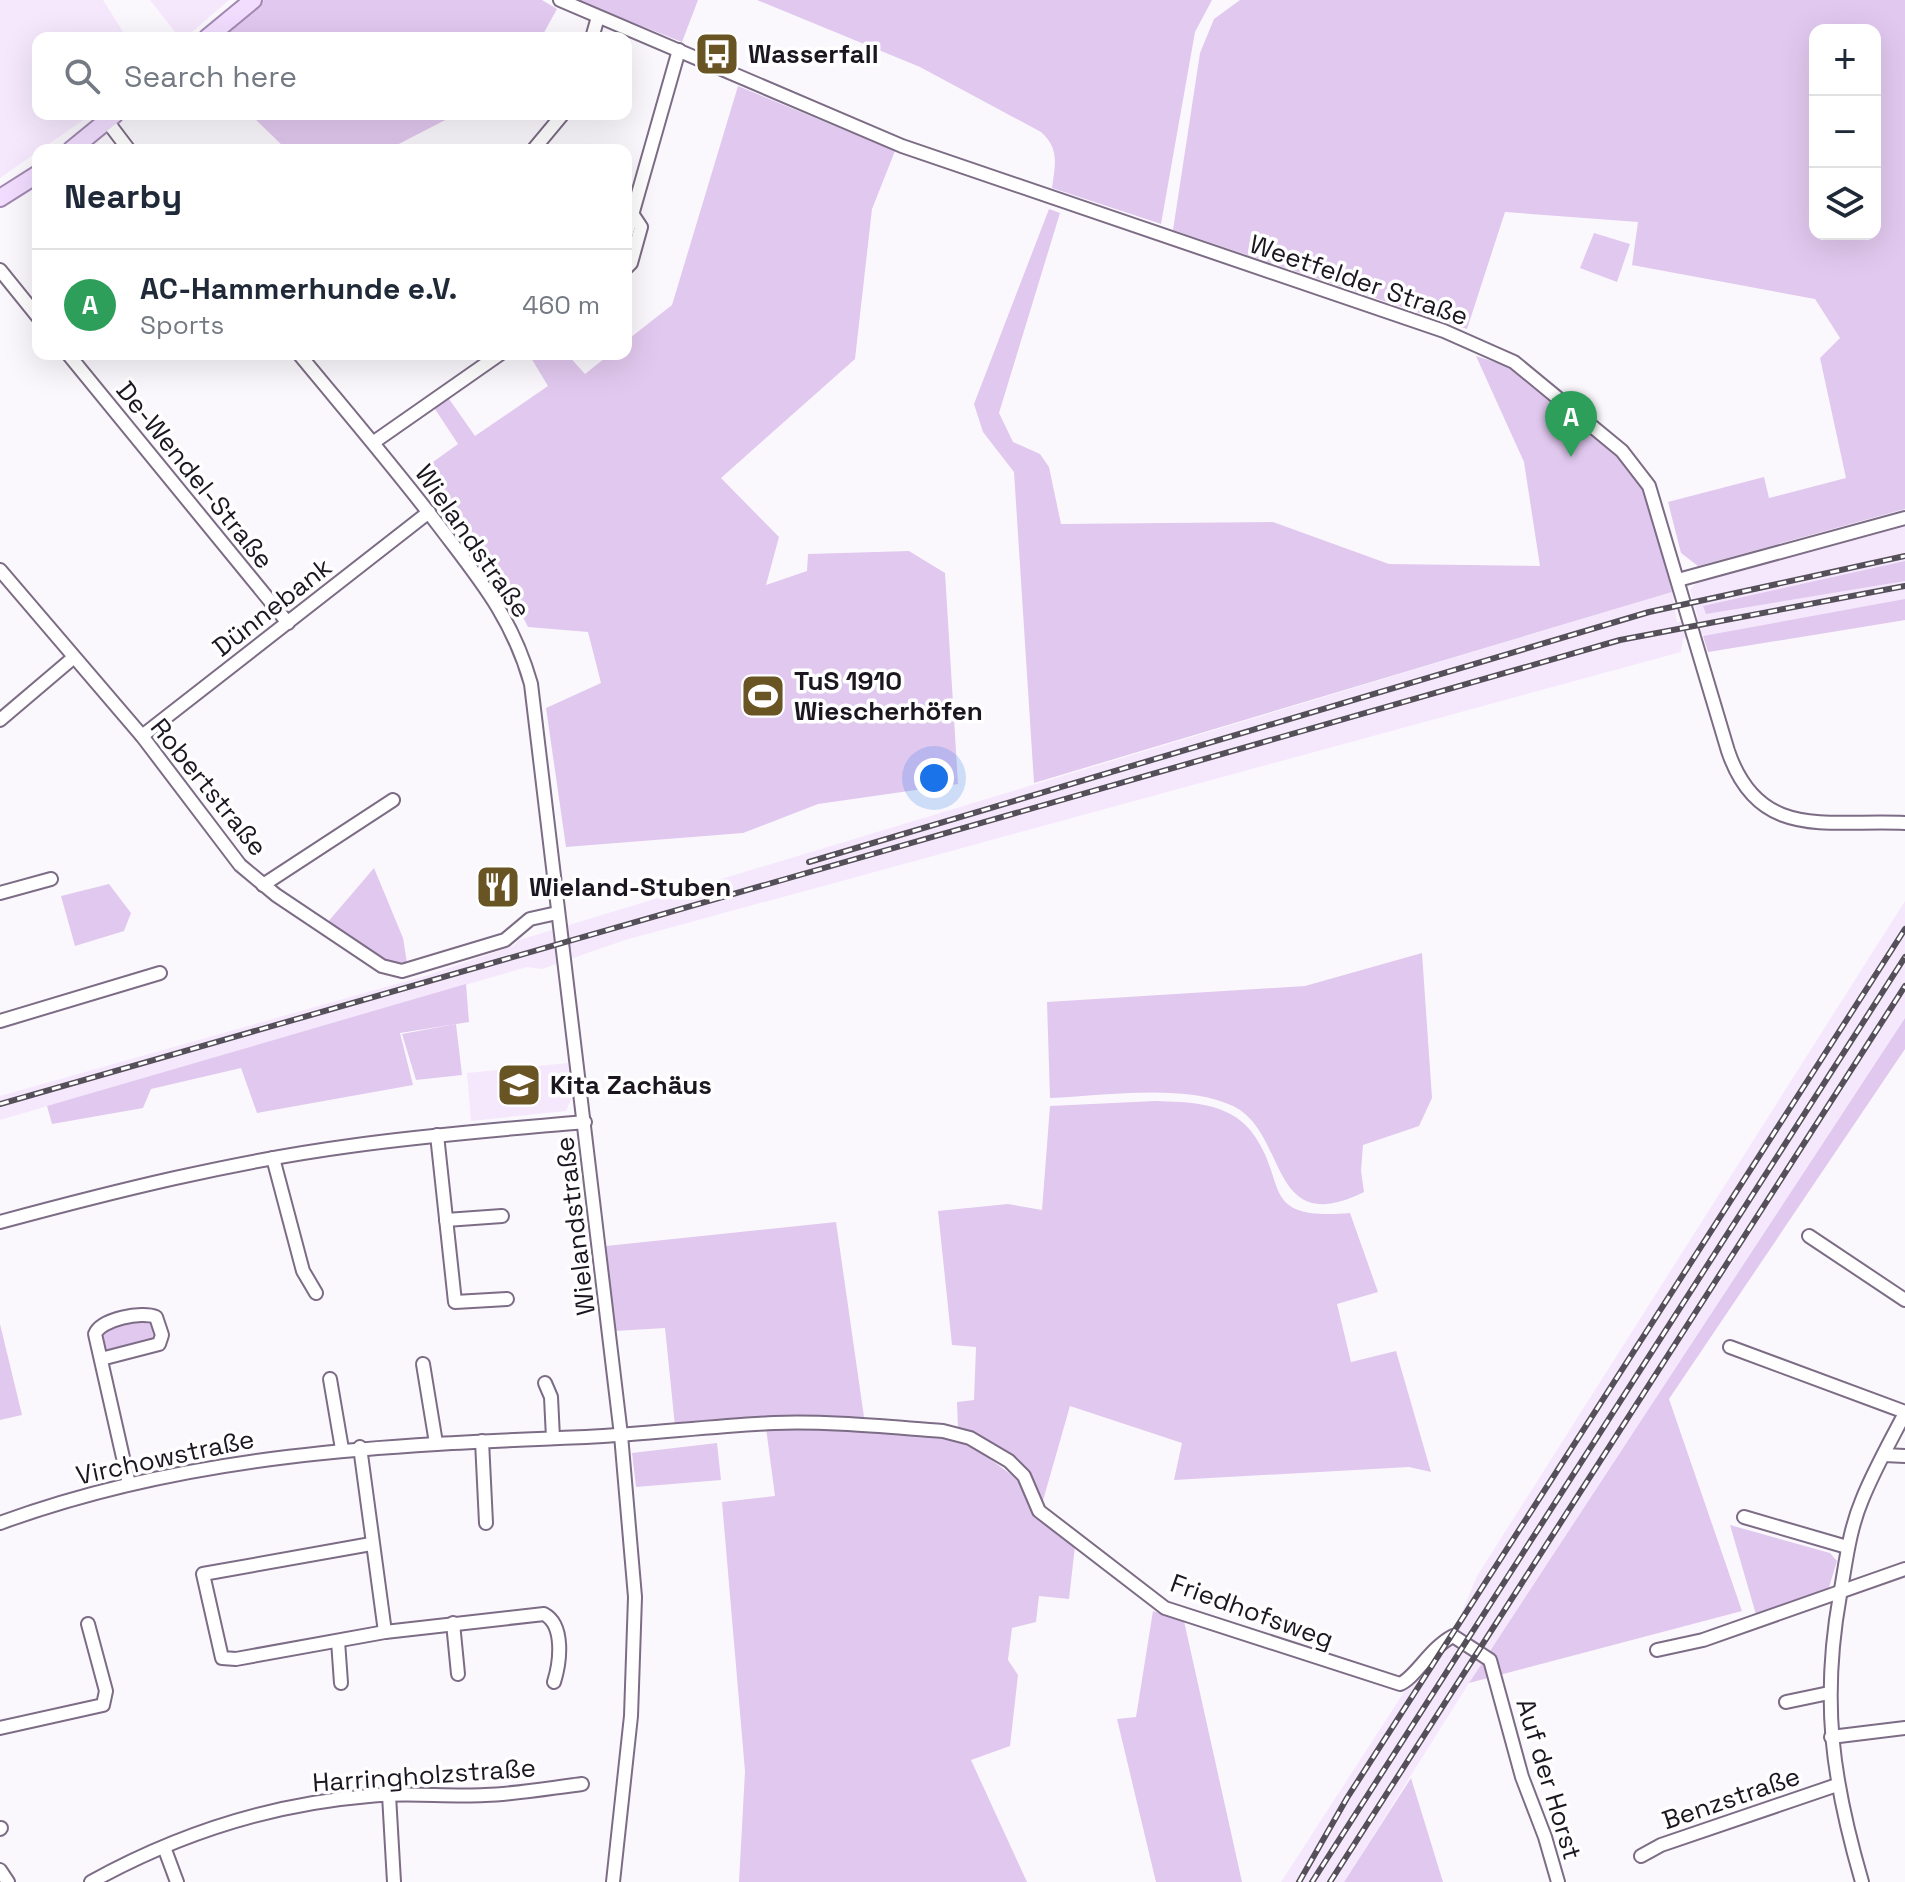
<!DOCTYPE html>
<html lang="en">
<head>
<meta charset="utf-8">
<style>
	body { margin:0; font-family:"Space Grotesk",sans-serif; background:#f2f2f3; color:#1f2937 }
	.controls { position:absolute; right:24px; top:24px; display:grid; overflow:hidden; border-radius:16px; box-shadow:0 8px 32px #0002 }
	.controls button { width:72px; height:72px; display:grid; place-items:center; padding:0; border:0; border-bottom:2px solid #e0e1e3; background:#fff; color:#1f2937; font:40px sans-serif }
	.you { position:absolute; left:934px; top:778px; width:28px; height:28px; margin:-20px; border:6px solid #fff; border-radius:50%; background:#1a73e8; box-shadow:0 0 0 12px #1a73e833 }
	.badge { display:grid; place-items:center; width:52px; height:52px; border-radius:50%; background:#695423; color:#fff; font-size:26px; font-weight:700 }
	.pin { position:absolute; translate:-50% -66px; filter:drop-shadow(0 2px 4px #0008) }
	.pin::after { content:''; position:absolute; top:42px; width:28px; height:24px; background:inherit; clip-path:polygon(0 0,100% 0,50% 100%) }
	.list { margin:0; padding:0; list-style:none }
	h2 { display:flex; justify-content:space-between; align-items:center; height:104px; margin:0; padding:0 32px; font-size:34px }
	h2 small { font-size:26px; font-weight:400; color:#747a83 }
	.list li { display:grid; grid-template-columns:52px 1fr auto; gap:24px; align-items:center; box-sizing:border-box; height:112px; padding:0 32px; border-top:2px solid #e0e1e3 }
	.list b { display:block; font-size:30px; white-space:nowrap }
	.list p { margin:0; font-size:26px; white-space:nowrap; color:#747a83 }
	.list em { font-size:26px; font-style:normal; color:#747a83 }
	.icon { flex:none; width:44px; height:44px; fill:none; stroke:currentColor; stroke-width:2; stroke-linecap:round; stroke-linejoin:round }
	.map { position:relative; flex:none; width:1905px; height:1882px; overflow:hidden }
	.search { position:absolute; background:#fff; box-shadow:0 8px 32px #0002; left:32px; top:32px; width:600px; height:88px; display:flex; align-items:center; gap:20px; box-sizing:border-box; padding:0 28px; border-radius:16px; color:#747a83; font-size:30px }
	.panel { position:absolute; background:#fff; box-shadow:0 8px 32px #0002; left:32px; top:144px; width:600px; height:216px; border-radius:16px }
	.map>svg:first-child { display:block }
</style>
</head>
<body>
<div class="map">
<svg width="1905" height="1882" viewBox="0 0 1905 1882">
	<rect width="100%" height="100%" fill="#fbf8fd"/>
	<g fill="#f5e8fd">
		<path d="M0 0H103L127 38H38V114H92L0 178Z"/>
		<path d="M150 0H229L185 38H180Z"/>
		<path d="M1905 524V620L1708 652 1703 634 1683 639 1681 652 625 940 542 969 527 967 0 1120V1096L428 975 513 946 519 940 1672 592 1677 622 1698 618 1690 590 1698 581 1783 554Z"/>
		<path d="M1905 901V1018L1469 1683 1344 1882H1281L1404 1692 1442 1646 1459 1619 1477 1576Z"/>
		<path d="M568 1063 572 1097 566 1111 471 1121 467 1073Z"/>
	</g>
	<g fill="#e1c8ef" fill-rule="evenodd">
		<path d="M264 0H542L557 9 541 38H217Z"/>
		<path d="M575 0H698L682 42Z"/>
		<path d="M757 0H1212L1195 32 1161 224 1052 188C1055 165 1060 149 1041 132L920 67Z"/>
		<path d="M1240 0H1905V509L1698 566 1681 553 1668 502 1764 477 1769 498 1846 478 1820 358 1840 338 1815 299 1632 265 1638 222 1505 212 1467 329 1173 230 1200 53 1214 19ZM1815 30H1875V234H1815Z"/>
		<path d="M738 86 895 151 872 209 855 359 721 478 779 537 766 585 807 571 808 554 909 551 945 573 958 784 818 804 743 833 566 847 546 708 601 683 588 632 528 627C500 570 459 521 419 472L458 444 433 406 447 396 475 436 548 386 531 358 537 354H567L585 374 610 354H626V341L672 305Z"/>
		<path d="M250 114H457L387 150H287Z"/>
		<path d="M1049 209 1060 213 999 413 1013 442 1040 454 1049 467 1061 524 1273 522 1389 564 1540 566 1524 462 1476 356 1514 368 1617 453 1645 489 1672 592 1034 783 1014 472 983 432 974 404Z"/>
		<path d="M1594 233 1630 244 1617 282 1580 268Z"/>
		<path d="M1905 561V581L1706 614 1703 606Z"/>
		<path d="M1905 599V620L1708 652 1703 636Z"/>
		<path d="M374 868 403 938 407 963C380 966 349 937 327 923Z"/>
		<path d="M109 884 131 913 124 931 75 946 61 896Z"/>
		<path d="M1422 953 1432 1098 1419 1126 1363 1145 1361 1171 1364 1192C1267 1240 1289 1133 1233 1106 1184 1083 1103 1096 1050 1098L1047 1002 1305 986Z"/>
		<path d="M466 984 469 1022 400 1033 413 1085 257 1113 241 1068 151 1089 143 1108 52 1124 47 1106Z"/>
		<path d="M1905 1018V1049L1669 1399 1742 1611 1469 1683Z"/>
		<path d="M456 1024 462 1075 416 1080 402 1034Z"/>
		<path d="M1155 1101C1188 1102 1228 1102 1251 1131 1290 1182 1256 1221 1350 1213L1378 1292 1337 1304 1351 1362 1396 1351 1431 1472 1409 1467 1174 1480 1182 1443 1070 1406 1042 1504 1033 1480 1019 1464 958 1429 957 1402 974 1400 976 1347 952 1345 938 1211 1008 1204 1042 1210 1050 1106Z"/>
		<path d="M836 1222 865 1424 675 1426 665 1328 615 1331 606 1246Z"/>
		<path d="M146 1320 153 1321 157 1339 107 1352 103 1349 101 1332 104 1330Z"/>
		<path d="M0 1324 22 1415 0 1420Z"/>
		<path d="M832 1427 960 1437 1024 1484 1033 1510 1075 1546 1069 1599 1039 1596 1036 1622 1012 1628 1008 1660 1018 1675 1010 1746 971 1760 1027 1882H739L745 1771 722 1502 775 1496 766 1428Z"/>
		<path d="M717 1443 721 1480 636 1487 632 1453Z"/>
		<path d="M1730 1525 1830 1553 1837 1561 1827 1594 1757 1618Z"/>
		<path d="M1153 1611 1184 1621 1242 1882H1156L1117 1719 1136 1717Z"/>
		<path d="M1411 1778 1443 1882H1344Z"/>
	</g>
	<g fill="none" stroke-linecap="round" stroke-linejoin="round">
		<g stroke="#7c6c85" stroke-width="16">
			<g id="minor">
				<path d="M560 0 902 146 1444 331 1514 362 1622 451 1649 486 1728 751C1759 842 1828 819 1905 823"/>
				<path d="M592 38 598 17"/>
				<path d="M107 121 129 150"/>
				<path d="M533 150 563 114"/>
				<path d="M626 236 679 50"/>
				<path d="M626 268 631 263 641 227 633 215"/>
				<path d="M0 270 38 317"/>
				<path d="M68 354 288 623"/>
				<path d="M299 354C346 411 394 467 439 526 480 580 512 617 531 684L621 1435 635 1597 631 1716 613 1882"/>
				<path d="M374 442 500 354"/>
				<path d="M0 570 142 736 240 865 276 895 382 966 402 971 505 940 530 919 557 913"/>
				<path d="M1678 580 1905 518"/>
				<path d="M0 720 73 658"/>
				<path d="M142 736 429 512"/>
				<path d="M263 885 393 800"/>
				<path d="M0 893 51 879"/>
				<path d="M0 1021 160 973"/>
				<path d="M437 1135 455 1302 507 1299"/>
				<path d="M273 1158 303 1271 316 1293"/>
				<path d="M446 1220 502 1216"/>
				<path d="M0 1222C115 1191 231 1162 350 1146 428 1135 507 1129 585 1122"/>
				<path d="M1809 1236 1905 1300"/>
				<path d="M1730 1347 1905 1412"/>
				<path d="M101 1359 159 1344 162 1335 156 1317C142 1311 101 1319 95 1334L129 1484"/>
				<path d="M423 1364 436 1443"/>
				<path d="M330 1379 342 1449"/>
				<path d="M545 1383 551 1397 553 1438"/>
				<path d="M482 1441 486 1523"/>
				<path d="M360 1447 385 1632 544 1614C565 1625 560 1663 554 1682"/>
				<path d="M1884 1455 1905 1456"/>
				<path d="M1744 1517 1847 1547"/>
				<path d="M0 1523C190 1453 386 1445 586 1437 648 1434 711 1426 774 1423 830 1421 887 1427 943 1431L970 1438 1009 1461 1024 1476 1039 1511 1165 1608 1400 1684C1415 1678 1430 1648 1453 1636L1490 1660 1522 1777 1545 1837 1558 1882"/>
				<path d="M371 1544 203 1574 222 1658 236 1659 385 1632"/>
				<path d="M453 1623 458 1674"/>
				<path d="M338 1641 341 1683"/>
				<path d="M1657 1650 1703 1640 1905 1569"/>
				<path d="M1786 1702 1829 1693"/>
				<path d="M0 1728 103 1705 106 1691 88 1624"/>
				<path d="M1831 1737 1905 1728"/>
				<path d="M389 1795 394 1882"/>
				<path d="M0 1829 1 1828"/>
				<path d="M164 1847 177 1882"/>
				<path d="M1641 1856 1661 1845 1837 1785"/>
				<path d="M0 1870 8 1882"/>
				<path d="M91 1882C176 1835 271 1804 369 1796 408 1792 446 1797 485 1795 517 1794 550 1788 582 1784"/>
				<path d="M1862 1882C1832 1779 1821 1701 1840 1595 1846 1562 1849 1531 1862 1500 1874 1470 1890 1442 1905 1413"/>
			</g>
		</g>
		<g stroke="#a188b1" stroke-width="20">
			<g id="major">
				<path d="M207 38 253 0"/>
				<path d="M71 150 115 114"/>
				<path d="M0 198 38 174"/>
			</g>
		</g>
		<use href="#minor" stroke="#fff" stroke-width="12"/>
		<use href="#major" stroke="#f2ddff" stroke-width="16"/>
		<g stroke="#544f58" stroke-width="6">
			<g id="rail">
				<path d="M809 862 1649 612 1905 556"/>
				<path d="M0 1104 1620 640 1905 586"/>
				<path d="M1299 1882 1347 1798 1905 929"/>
				<path d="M1312 1882 1905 957"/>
				<path d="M1330 1882 1905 986"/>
			</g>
		</g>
		<use href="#rail" stroke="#fff" stroke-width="3" stroke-dasharray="9" stroke-linecap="butt"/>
	</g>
	<defs>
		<g id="bus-square" transform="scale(2.3)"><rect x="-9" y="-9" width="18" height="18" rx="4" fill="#695423" stroke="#fff"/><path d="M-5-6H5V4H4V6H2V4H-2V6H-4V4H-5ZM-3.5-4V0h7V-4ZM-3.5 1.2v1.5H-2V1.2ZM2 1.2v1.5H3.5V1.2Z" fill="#fff"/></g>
		<g id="stadium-square" transform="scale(2.3)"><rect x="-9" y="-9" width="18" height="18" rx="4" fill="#695423" stroke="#fff"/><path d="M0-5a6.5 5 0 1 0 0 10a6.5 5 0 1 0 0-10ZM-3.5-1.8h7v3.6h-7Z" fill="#fff"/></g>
		<g id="restaurant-square" transform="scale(2.3)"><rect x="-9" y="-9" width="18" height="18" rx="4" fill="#695423" stroke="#fff"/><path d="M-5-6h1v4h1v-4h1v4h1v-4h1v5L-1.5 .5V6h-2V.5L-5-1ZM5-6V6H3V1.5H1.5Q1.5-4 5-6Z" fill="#fff"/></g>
		<g id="school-square" transform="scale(2.3)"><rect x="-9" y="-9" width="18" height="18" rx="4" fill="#695423" stroke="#fff"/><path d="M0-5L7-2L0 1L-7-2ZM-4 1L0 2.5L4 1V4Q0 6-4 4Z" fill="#fff"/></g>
	</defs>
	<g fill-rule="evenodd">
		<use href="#bus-square" x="717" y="54"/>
		<use href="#stadium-square" x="763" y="696"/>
		<use href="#restaurant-square" x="498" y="887"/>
		<use href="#school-square" x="519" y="1085"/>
	</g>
	<g text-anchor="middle" stroke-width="7" stroke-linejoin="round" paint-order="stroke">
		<g font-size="26" font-weight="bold" fill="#1c1620" stroke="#fff" text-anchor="start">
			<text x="748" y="63">Wasserfall</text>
			<text x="794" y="690">TuS 1910<tspan x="794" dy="30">Wiescherhöfen</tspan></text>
			<text x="529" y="896">Wieland-Stuben</text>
			<text x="550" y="1094">Kita Zachäus</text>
		</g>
		<g font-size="26" fill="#1c1620" stroke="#fff">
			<text transform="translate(1359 280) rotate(19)" y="9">Weetfelder Straße</text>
			<text transform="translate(195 475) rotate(51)" y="9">De-Wendel-Straße</text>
			<text transform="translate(473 541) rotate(55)" y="9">Wielandstraße</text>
			<text transform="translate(272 607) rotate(-38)" y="9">Dünnebank</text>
			<text transform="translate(209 787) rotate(51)" y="9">Robertstraße</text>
			<text transform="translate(575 1226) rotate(-97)" y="9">Wielandstraße</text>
			<text transform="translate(165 1457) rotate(-12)" y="9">Virchowstraße</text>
			<text transform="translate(1252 1611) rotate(20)" y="9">Friedhofsweg</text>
			<text transform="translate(424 1775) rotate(-4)" y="9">Harringholzstraße</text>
			<text transform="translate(1549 1779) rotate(73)" y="9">Auf der Horst</text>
			<text transform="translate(1731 1798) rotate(-19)" y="9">Benzstraße</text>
		</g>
	</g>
</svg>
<div class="controls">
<button>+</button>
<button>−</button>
<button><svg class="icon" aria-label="layers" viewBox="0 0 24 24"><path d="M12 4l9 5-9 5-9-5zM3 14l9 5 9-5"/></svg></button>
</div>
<div class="you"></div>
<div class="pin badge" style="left:1571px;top:457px;background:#2e9e5b">A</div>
<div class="search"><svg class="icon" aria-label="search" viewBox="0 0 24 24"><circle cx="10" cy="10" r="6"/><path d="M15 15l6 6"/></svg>Search here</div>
<section class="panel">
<h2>Nearby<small></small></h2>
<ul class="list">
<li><span class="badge" style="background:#2e9e5b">A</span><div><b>AC-Hammerhunde e.V.</b><p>Sports</p></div><em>460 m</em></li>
</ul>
</section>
</div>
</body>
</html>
